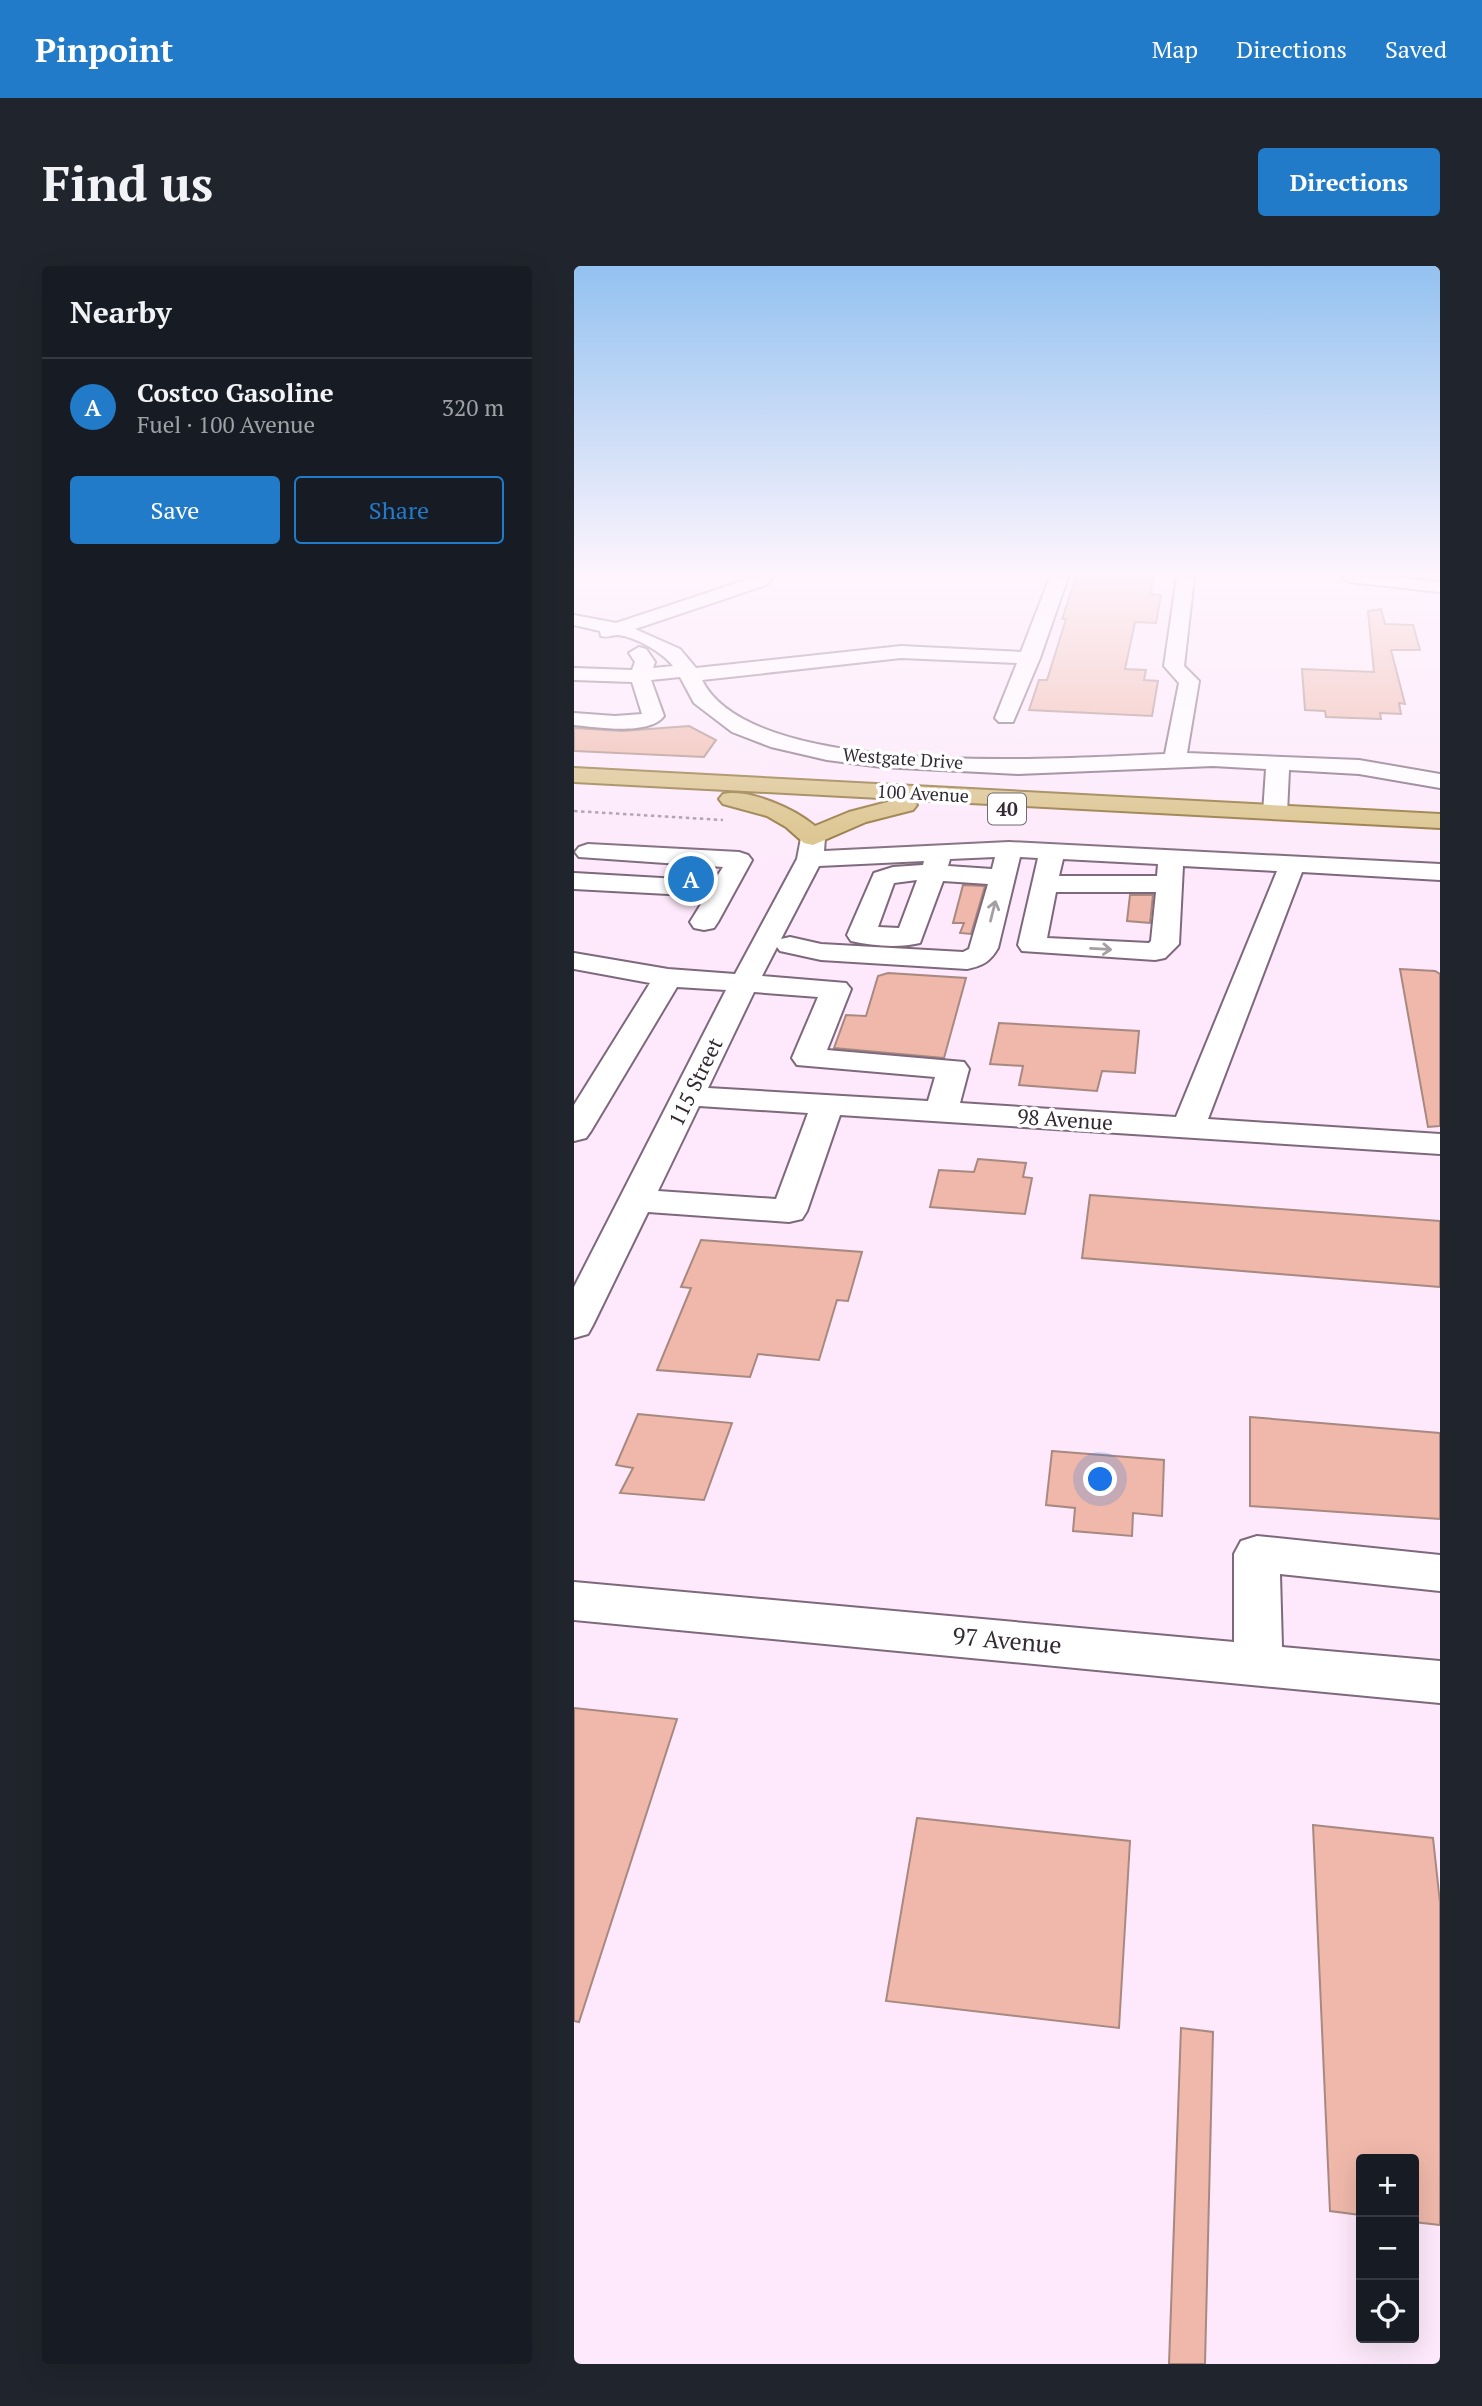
<!DOCTYPE html>
<html lang="en">
<head>
<meta charset="utf-8">
<style>
	body { margin:0; font-family:"PT Serif",serif; background:#20242c; color:#f1f3f6 }
	.controls { position:absolute; right:21px; bottom:21px; display:grid; overflow:hidden; border-radius:7px; box-shadow:0 7px 28px #0002 }
	.controls button { width:63px; height:63px; display:grid; place-items:center; padding:0; border:0; border-bottom:2px solid #363941; background:#171b24; color:#f1f3f6; font:35px sans-serif }
	.you { position:absolute; left:527px; top:1214px; width:24px; height:24px; margin:-18px; border:5px solid #fff; border-radius:50%; background:#1a73e8; box-shadow:0 0 0 10px #1a73e833 }
	.badge { display:grid; place-items:center; width:46px; height:46px; border-radius:50%; background:#227bc8; color:#fff; font-size:23px; font-weight:700 }
	.pin { position:absolute; translate:-50% -50%; border:4px solid #fff; box-shadow:0 2px 7px #0006 }
	.list { margin:0; padding:0; list-style:none }
	h2 { display:flex; justify-content:space-between; align-items:center; height:91px; margin:0; padding:0 28px; font-size:30px }
	h2 small { font-size:23px; font-weight:400; color:#9ea1a6 }
	.list li { display:grid; grid-template-columns:46px 1fr auto; gap:21px; align-items:center; box-sizing:border-box; height:98px; padding:0 28px; border-top:2px solid #363941 }
	.list b { display:block; font-size:26px; white-space:nowrap }
	.list p { margin:0; font-size:23px; white-space:nowrap; color:#9ea1a6 }
	.list em { font-size:23px; font-style:normal; color:#9ea1a6 }
	.actions { display:flex; gap:14px; padding:21px 28px }
	.actions a { flex:1; padding:16px 0; border:2px solid #227bc8; border-radius:7px; text-align:center; font-size:24px; color:#227bc8 }
	.actions .main { background:#227bc8; color:#fff }
	.icon { flex:none; width:38px; height:38px; fill:none; stroke:currentColor; stroke-width:2; stroke-linecap:round; stroke-linejoin:round }
	.map { position:relative; flex:none; width:866px; height:2098px; overflow:hidden; border-radius:7px }
	header { display:flex; align-items:center; gap:42px; box-sizing:border-box; height:98px; padding:0 35px; background:#227bc8; color:#fff }
	header strong { font-size:33px }
	nav { display:flex; gap:38px; margin-inline-start:auto; font-size:24px }
	.intro { display:flex; align-items:center; justify-content:space-between; box-sizing:border-box; height:168px; padding:0 42px }
	h1 { margin:0; font-size:49px }
	.button { padding:18px 32px; border-radius:7px; background:#227bc8; color:#fff; font-size:24px; font-weight:700 }
	main { display:flex; gap:42px; padding:0 42px }
	aside { flex:1; background:#171b24; border-radius:7px; box-shadow:0 7px 28px #0002 }
	.map>svg:first-child { display:block }
</style>
</head>
<body>
<header>
<strong>Pinpoint</strong>
<nav><a>Map</a><a>Directions</a><a>Saved</a></nav>
</header>
<div class="intro"><h1>Find us</h1><a class="button">Directions</a></div>
<main>
<aside>
<h2>Nearby<small></small></h2>
<ul class="list">
<li><span class="badge">A</span><div><b>Costco Gasoline</b><p>Fuel · 100 Avenue</p></div><em>320 m</em></li>
</ul>
<div class="actions"><a class="main">Save</a><a>Share</a></div>
</aside>
<div class="map">
<svg width="866" height="2098" viewBox="0 0 866 2098">
	<rect width="100%" height="100%" fill="#fde9fb"/>
	<g fill="#efb8aa" stroke="#a88981" stroke-width="2">
		<path d="M502 311H580L576 328 587 329 582 357 561 356 551 403 572 404 570 414 584 415 578 450 455 444 465 414H473L492 353H488Z"/>
		<path d="M807 343 811 358 839 359 846 384H817L831 438 825 437 827 448 806 447 807 453 752 451 751 445 731 444 728 403 800 406 794 345Z"/>
		<path d="M115 460 142 474 130 491 0 485V462L48 465Z"/>
		<path d="M110 601 137 603 131 612 104 610Z"/>
		<path d="M389 619 411 620 397 668 386 667 390 657H379Z"/>
		<path d="M556 629H579L576 657 553 655Z"/>
		<path d="M826 703 861 705 866 708V860L854 861Z"/>
		<path d="M314 707 392 712 370 792 260 782 272 749 292 750 304 710Z"/>
		<path d="M425 757 565 765 561 807 528 805 523 825 445 819 449 800 416 798Z"/>
		<path d="M404 893 452 897 449 911 458 912 451 948 356 941 365 904 400 906Z"/>
		<path d="M516 929 866 955V1021L508 992Z"/>
		<path d="M127 974 288 986 274 1035 263 1034 245 1094 184 1088 176 1111 83 1104 117 1022 107 1021Z"/>
		<path d="M64 1148 158 1157 130 1234 46 1227 59 1202 42 1199Z"/>
		<path d="M676 1151 866 1167V1253L676 1240Z"/>
		<path d="M478 1185 590 1194 588 1250 559 1247 558 1270 499 1265 501 1242 472 1239Z"/>
		<path d="M0 1442 103 1453 5 1756 0 1755Z"/>
		<path d="M343 1552 556 1575 545 1762 312 1735Z"/>
		<path d="M739 1559 859 1572 866 1637V1959L840 1956V1893H787V1949L756 1945Z"/>
		<path d="M607 1762 639 1766 631 2098H595Z"/>
	</g>
	<g fill="none" stroke-linecap="round" stroke-linejoin="round">
		<g stroke="#7e687b" stroke-width="4">
			<g id="minor">
				<path d="M181 311H199L192 319 61 363 106 383 122 402 327 380 447 386 476 311H494L466 392 439 456H425L421 452 443 397 327 392 128 414C178 515 491 492 591 488L605 417 590 400 603 311H620L610 400 625 415 613 487 785 494 866 508V522L785 508 715 504 713 547 709 552H693L689 547 692 503 639 500 444 508 308 501 253 494 197 481 158 466 120 437 106 411 77 414 90 450C75 470 22 461 0 459V447L41 450 68 448 58 416 0 414V402L58 404 61 396 55 387 65 381 72 383 81 396 79 402 99 400C88 386 62 371 44 369 38 369 34 372 27 370L26 365 0 359V349L42 357Z"/>
				<path d="M767 311H818L866 316V326L776 316Z"/>
				<path d="M239 565 248 567 251 572 250 585 435 576 866 598V614L728 606 634 853 866 868V888L266 849 233 945 228 953 215 956 74 946 19 1059 14 1068 0 1072V1021L152 724 103 721 17 865 12 872 0 875V839L76 717 0 703V687L94 703 161 708 223 593 227 572 230 567ZM421 591 418 603 374 600 376 593ZM446 591 464 592 444 679 448 685 581 694 591 692 605 678 609 600 703 605 602 851 386 837 395 803 390 796 253 784 277 723 272 717 188 710 203 681 206 685 247 694 393 703C408 700 416 696 424 682ZM489 593 584 598 583 610H485ZM350 595 349 599 319 601 300 607 273 669 277 675C298 680 325 682 346 677L369 615 414 618 395 683 389 686 247 678 216 671 207 673 245 600ZM343 614 325 662 304 661 320 617ZM482 626H582L577 675 575 677 473 672ZM180 726 244 731 218 792 223 799 361 811 354 835 134 822ZM125 840 234 847 202 933 84 925Z"/>
				<path d="M14 578 165 586 174 589 178 594 144 656 140 662 130 664 120 662 116 656 132 630 0 623V607L140 615 149 601 5 591 1 586 5 581Z"/>
				<path d="M683 1270 866 1289V1325L706 1308 708 1381 866 1395V1437L0 1354V1316L660 1376V1288L667 1275Z"/>
			</g>
		</g>
		<g stroke="#8f7134" stroke-width="4">
			<path id="major" d="M0 502 866 548V562L339 534 343 539 339 544 292 556 239 579 230 577 212 561 193 550 149 538 145 533 149 528C175 522 221 543 241 560L275 546 325 533 0 516Z"/>
		</g>
		<path stroke="#a393a1" stroke-width="2.5" stroke-dasharray="3.5 3.5" stroke-linecap="butt" d="M0 545 149 554"/>
		<use href="#minor" fill="#fff" fill-rule="evenodd"/>
		<use href="#major" fill="#d9c186" fill-rule="evenodd"/>
	</g>
	<defs><path id="oneway-shaft" d="M-6 0H5M1.5-3L5.5 0L1.5 3" fill="none" stroke-width="1.6" stroke-linecap="round" stroke-linejoin="round" transform="scale(1.75)"/></defs>
	<g stroke="#a39fa3">
		<use href="#oneway-shaft" transform="translate(419 645) rotate(-76)"/>
		<use href="#oneway-shaft" transform="translate(527 683) rotate(3)"/>
	</g>
	<linearGradient id="sky" x2="0" y2="1"><stop stop-color="#93c1f0"/><stop offset="0.51" stop-color="#fef5fd"/><stop offset="1" stop-color="#fef5fd" stop-opacity="0"/></linearGradient>
	<rect width="866" height="604" fill="url(#sky)"/>
	<g text-anchor="middle" stroke-width="7" stroke-linejoin="round" paint-order="stroke">
		<g font-size="18" fill="#332932" stroke="#fff">
			<text transform="translate(329 493) rotate(4)" y="6">Westgate Drive</text>
			<text transform="translate(349 528) rotate(3)" y="6">100 Avenue</text>
		</g>
		<rect fill="#fff" stroke="#706970" stroke-width="2" x="414" y="527.5" width="38" height="31" rx="5"/>
		<g font-size="19" font-weight="bold" fill="#332932">
			<text x="433" y="550">40</text>
		</g>
		<g font-size="21" fill="#332932" stroke="#fff">
			<text transform="translate(122 816) rotate(-64)" y="7">115 Street</text>
			<text transform="translate(491 854) rotate(4)" y="7">98 Avenue</text>
		</g>
		<g font-size="24" fill="#332932" stroke="#fff">
			<text transform="translate(433 1375) rotate(5)" y="8">97 Avenue</text>
		</g>
	</g>
</svg>
<div class="controls">
<button>+</button>
<button>−</button>
<button><svg class="icon" aria-label="locate" viewBox="0 0 24 24"><circle cx="12" cy="12" r="6"/><path d="M12 2v4M12 18v4M2 12h4M18 12h4"/></svg></button>
</div>
<div class="you"></div>
<div class="pin badge" style="left:117px;top:613px">A</div>
</div>
</main>
</body>
</html>
